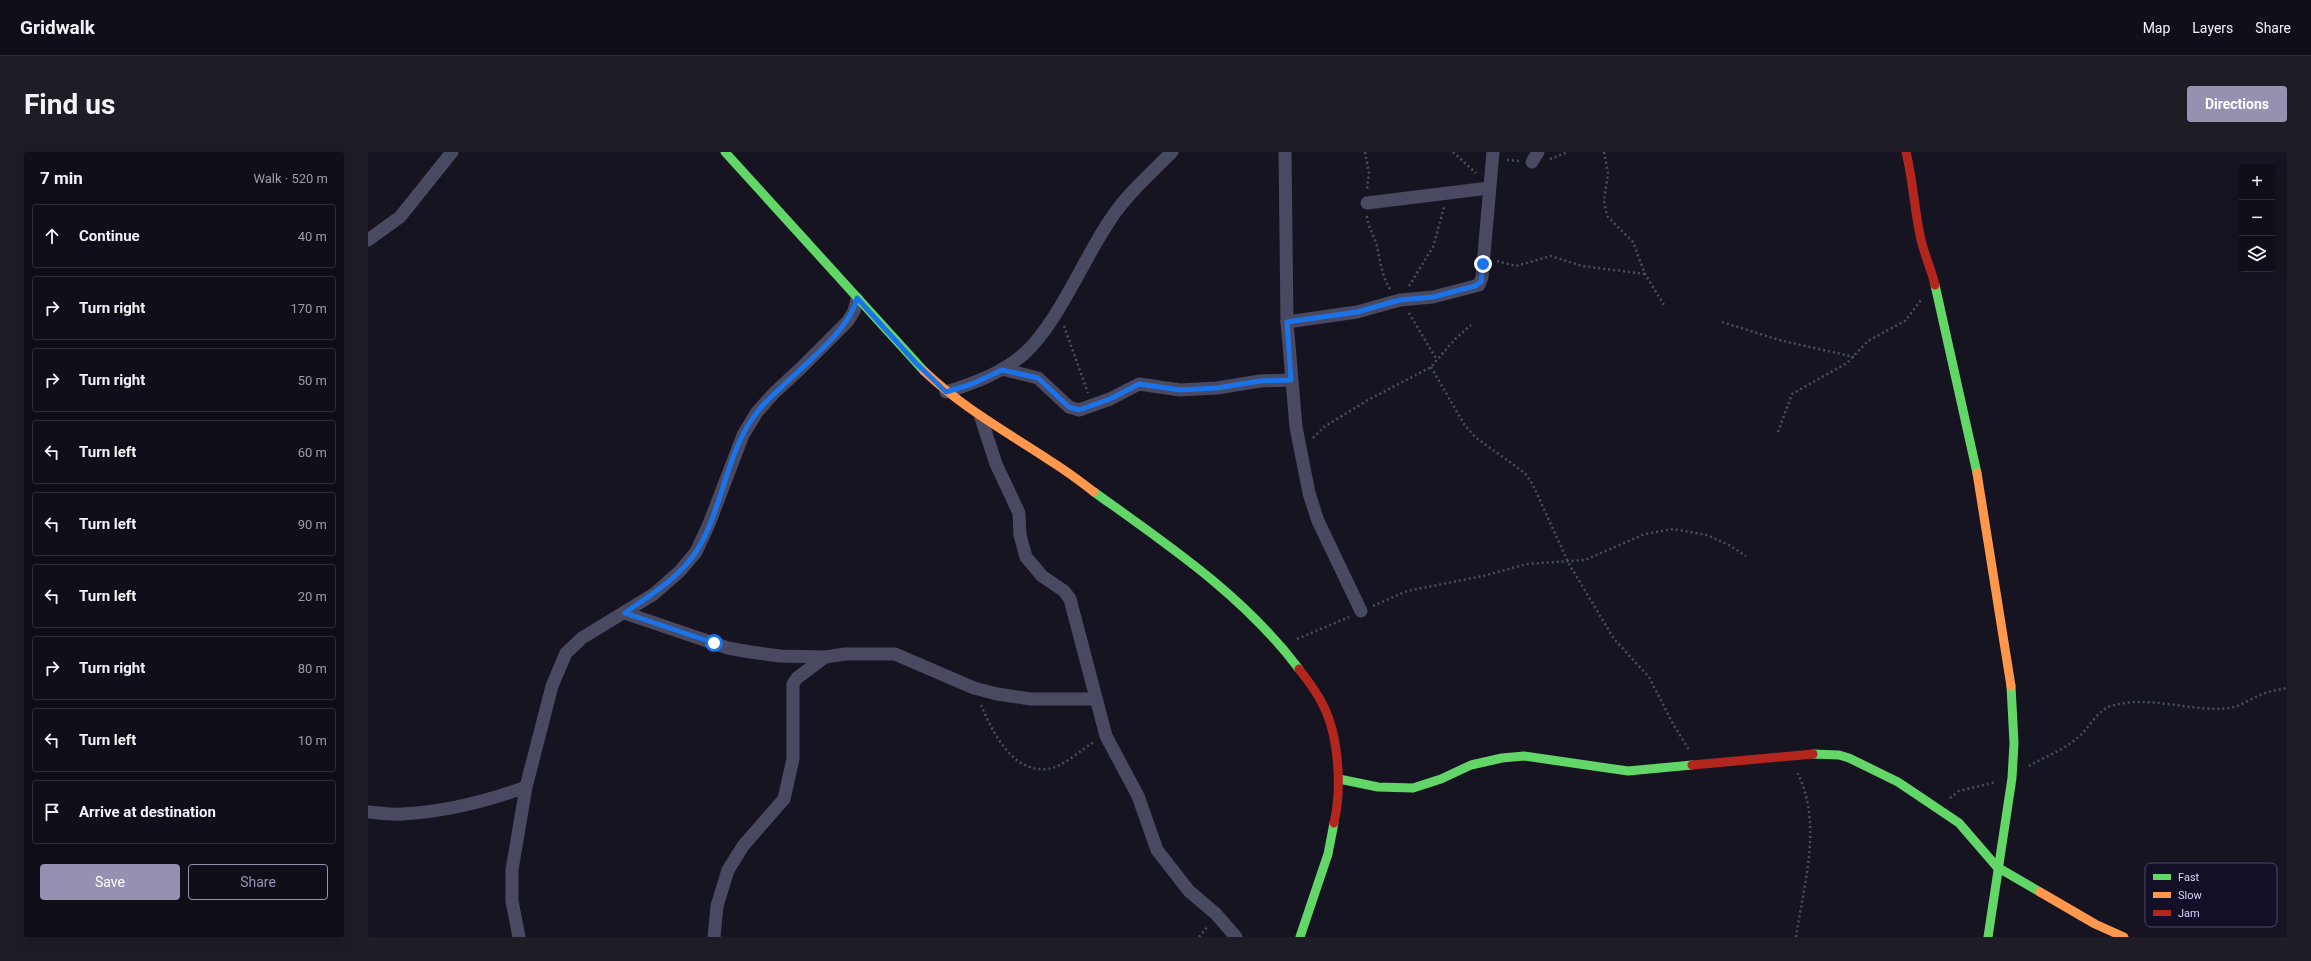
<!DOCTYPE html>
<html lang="en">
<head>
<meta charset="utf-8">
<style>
	body { margin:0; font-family:Roboto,sans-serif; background:#1e1d26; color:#f1f3f6 }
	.controls { position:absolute; right:12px; top:12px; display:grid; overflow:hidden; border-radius:4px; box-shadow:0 4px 16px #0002 }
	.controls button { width:36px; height:36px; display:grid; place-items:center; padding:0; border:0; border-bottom:1px solid #302f38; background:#100f19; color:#f1f3f6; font:20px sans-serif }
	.stop { position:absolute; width:12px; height:12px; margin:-9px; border:3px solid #1a73e8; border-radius:50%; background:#fff }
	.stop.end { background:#1a73e8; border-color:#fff; box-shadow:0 1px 4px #0008 }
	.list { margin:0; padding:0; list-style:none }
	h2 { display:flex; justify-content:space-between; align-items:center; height:52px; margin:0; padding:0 16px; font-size:17px }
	h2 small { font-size:13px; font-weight:400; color:#9c9ca2 }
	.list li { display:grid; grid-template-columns:26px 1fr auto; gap:12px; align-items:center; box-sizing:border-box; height:64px; margin:0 8px 8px; padding:0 8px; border:1px solid #302f38; border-radius:4px }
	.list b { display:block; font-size:15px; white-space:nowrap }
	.list em { font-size:13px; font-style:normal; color:#9c9ca2 }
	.actions { display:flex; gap:8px; padding:12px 16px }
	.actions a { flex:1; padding:9px 0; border:1px solid #9591b1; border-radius:4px; text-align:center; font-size:14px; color:#9591b1 }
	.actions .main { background:#9591b1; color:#fff }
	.icon { flex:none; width:22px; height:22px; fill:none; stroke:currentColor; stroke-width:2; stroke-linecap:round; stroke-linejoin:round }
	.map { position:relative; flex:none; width:1919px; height:785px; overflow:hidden; border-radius:4px }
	header { display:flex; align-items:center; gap:24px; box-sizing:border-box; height:56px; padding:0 20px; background:#100f19; border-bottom:1px solid #302f38 }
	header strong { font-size:19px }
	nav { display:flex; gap:22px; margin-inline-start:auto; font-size:14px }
	.intro { display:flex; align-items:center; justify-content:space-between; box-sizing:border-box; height:96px; padding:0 24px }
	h1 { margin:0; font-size:28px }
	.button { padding:10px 18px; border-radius:4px; background:#9591b1; color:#fff; font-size:14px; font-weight:700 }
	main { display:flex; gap:24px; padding:0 24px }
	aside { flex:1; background:#100f19; border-radius:4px; box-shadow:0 4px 16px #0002 }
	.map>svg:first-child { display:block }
</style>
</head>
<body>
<header>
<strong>Gridwalk</strong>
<nav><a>Map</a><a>Layers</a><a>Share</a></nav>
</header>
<div class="intro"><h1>Find us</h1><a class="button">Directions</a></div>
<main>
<aside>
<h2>7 min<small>Walk · 520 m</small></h2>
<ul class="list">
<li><svg class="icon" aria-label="ahead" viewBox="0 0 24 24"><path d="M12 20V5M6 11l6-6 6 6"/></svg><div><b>Continue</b></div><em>40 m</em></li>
<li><svg class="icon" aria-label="right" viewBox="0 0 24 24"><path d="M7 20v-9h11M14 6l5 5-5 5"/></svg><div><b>Turn right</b></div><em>170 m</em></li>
<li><svg class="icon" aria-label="right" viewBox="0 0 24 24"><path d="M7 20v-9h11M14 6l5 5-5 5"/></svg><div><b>Turn right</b></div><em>50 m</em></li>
<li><svg class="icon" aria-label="left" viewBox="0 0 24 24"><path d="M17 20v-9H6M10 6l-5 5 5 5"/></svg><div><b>Turn left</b></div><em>60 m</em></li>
<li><svg class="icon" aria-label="left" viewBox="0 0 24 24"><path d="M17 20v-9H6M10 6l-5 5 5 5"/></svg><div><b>Turn left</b></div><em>90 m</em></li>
<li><svg class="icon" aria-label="left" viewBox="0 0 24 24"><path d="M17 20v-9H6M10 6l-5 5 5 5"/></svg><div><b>Turn left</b></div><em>20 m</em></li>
<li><svg class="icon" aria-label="right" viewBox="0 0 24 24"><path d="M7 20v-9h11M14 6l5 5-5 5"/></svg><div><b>Turn right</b></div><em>80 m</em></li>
<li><svg class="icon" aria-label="left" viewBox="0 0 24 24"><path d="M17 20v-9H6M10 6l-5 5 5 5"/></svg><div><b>Turn left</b></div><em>10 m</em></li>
<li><svg class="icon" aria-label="arrive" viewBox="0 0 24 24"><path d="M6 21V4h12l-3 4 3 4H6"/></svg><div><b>Arrive at destination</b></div></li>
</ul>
<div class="actions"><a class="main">Save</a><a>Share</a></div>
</aside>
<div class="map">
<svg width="1919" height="785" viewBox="0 0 1919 785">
	<rect width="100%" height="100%" fill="#161421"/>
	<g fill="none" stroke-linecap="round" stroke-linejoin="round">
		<g stroke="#44505f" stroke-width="2.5" stroke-dasharray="2 3" stroke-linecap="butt">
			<path d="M997 0 1001 21 999 37"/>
			<path d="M1085 0 1108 21"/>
			<path d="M1236 0 1240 21 1236 49 1239 64 1265 90 1277 122 1296 153"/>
			<path d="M1182 7 1200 0"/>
			<path d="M1139 8 1152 9"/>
			<path d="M999 64C1000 76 1006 83 1009 94 1012 109 1014 124 1022 137"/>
			<path d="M1129 109 1148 114 1183 104 1214 114 1277 122"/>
			<path d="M1041 134 1065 95 1076 55"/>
			<path d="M1041 161 1069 208"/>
			<path d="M1354 170 1411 188 1486 205"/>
			<path d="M696 174 720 241"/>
			<path d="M1063 215 1096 272 1107 285 1157 321 1165 333 1200 410 1246 487 1281 525 1304 570 1321 598"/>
			<path d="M1410 280 1424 242 1479 211 1500 189 1537 169 1553 148"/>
			<path d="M945 286 956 275 1000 248 1063 215 1088 186 1103 173"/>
			<path d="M1005 454 1039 439 1115 424 1159 412 1217 408 1277 382 1305 377 1339 383 1361 393 1378 404"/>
			<path d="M929 487 981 465"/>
			<path d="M613 553C624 579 644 621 679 617 696 615 712 598 726 590"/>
			<path d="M1661 614C1676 605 1694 599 1708 587 1720 578 1729 558 1743 554 1782 542 1823 561 1862 556 1873 554 1882 547 1892 543 1901 539 1910 538 1919 536"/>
			<path d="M1582 646 1591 639 1628 630"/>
			<path d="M831 785 840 774"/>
			<path d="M1428 785C1436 731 1455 671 1429 620"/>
		</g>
		<g stroke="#4a4962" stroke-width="13">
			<path d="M917 0 919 170 928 275 941 341 950 369 993 459"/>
			<path d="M1164 10 1170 0"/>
			<path d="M999 51 1121 36"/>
			<path d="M0 88 32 65 84 0"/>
			<path d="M919 170 989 160 1032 148 1065 145 1111 133 1114 125 1125 0"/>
			<path d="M634 217 670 226 701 255 711 258 742 247 771 232 812 238 849 236 892 229 923 228"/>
			<path d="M578 240C607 231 634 221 657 201 691 169 715 108 742 68 758 43 783 21 804 0"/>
			<path d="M613 266 628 312 651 361 652 383 658 405 674 424 696 439 702 447 738 584 770 644 789 698 821 739 848 762 868 785"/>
			<path d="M257 461 360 496 382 500 412 504 457 505 477 502H527L606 536 629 542 663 547H727"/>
			<path d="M0 660C11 661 23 663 34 662 76 660 119 649 158 635"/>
			<path d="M151 785 144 749V718L158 635 184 534 198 501 214 486 286 442 312 419 328 400 341 372 375 283 389 260 406 241 432 217 480 169 486 159 489 147"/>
			<path d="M346 785 349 754 360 718 375 694 416 647 425 607V532L429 526 457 505"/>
		</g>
		<g stroke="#63d668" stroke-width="9">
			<path d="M357 0 556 219"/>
			<path d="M1567 133 1609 321"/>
			<path d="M726 340C800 393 876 444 931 517"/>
			<path d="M1445 602 1471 603 1481 606 1530 630 1591 671 1629 715 1672 740"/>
			<path d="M971 627 1010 635 1045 636 1073 627 1103 613 1134 606 1156 604 1260 619 1324 613"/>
			<path d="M932 785 960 702 966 671"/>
			<path d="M1620 785 1644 626 1646 591 1643 534"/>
		</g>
		<g stroke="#ff974d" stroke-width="9">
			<path d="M556 219C595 256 637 279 681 308 697 318 712 329 726 340"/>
			<path d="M1609 321 1643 534"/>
			<path d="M1672 740 1727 772 1756 785"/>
		</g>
		<g stroke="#b3261e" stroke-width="9">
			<path d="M1538 0C1545 28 1546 55 1552 83 1555 100 1563 116 1567 133"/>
			<path d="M931 517C940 529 949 540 955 553 971 584 974 637 966 671"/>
			<path d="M1324 613 1445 602"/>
		</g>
	</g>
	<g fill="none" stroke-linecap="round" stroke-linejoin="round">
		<path stroke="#1a73e8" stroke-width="5" d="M346 491 257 461C283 442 309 428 328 400 356 356 357 300 390 259 417 226 480 185 489 146L548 211 578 240 604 232 634 218 670 226 701 255 711 258 742 247 771 232 812 238 849 236 892 229 923 228 919 170 989 160 1032 148 1065 145 1107 134 1113 130 1115 112"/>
	</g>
	<rect x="1777" y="711" width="132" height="64" rx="6" fill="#130f26" stroke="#4e4a67" stroke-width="1"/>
	<rect x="1785" y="722" width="18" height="6" fill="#63d668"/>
	<rect x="1785" y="740" width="18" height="6" fill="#ff974d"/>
	<rect x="1785" y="758" width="18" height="6" fill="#b3261e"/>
	<g font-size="11" fill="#d9d4ff">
		<text x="1810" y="729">Fast</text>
		<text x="1810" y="747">Slow</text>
		<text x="1810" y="765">Jam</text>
	</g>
</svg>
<div class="controls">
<button>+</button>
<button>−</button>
<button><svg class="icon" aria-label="layers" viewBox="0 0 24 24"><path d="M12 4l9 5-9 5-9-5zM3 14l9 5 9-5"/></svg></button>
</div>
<div class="stop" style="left:346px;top:491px"></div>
<div class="stop end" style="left:1115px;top:112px"></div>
</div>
</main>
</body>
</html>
